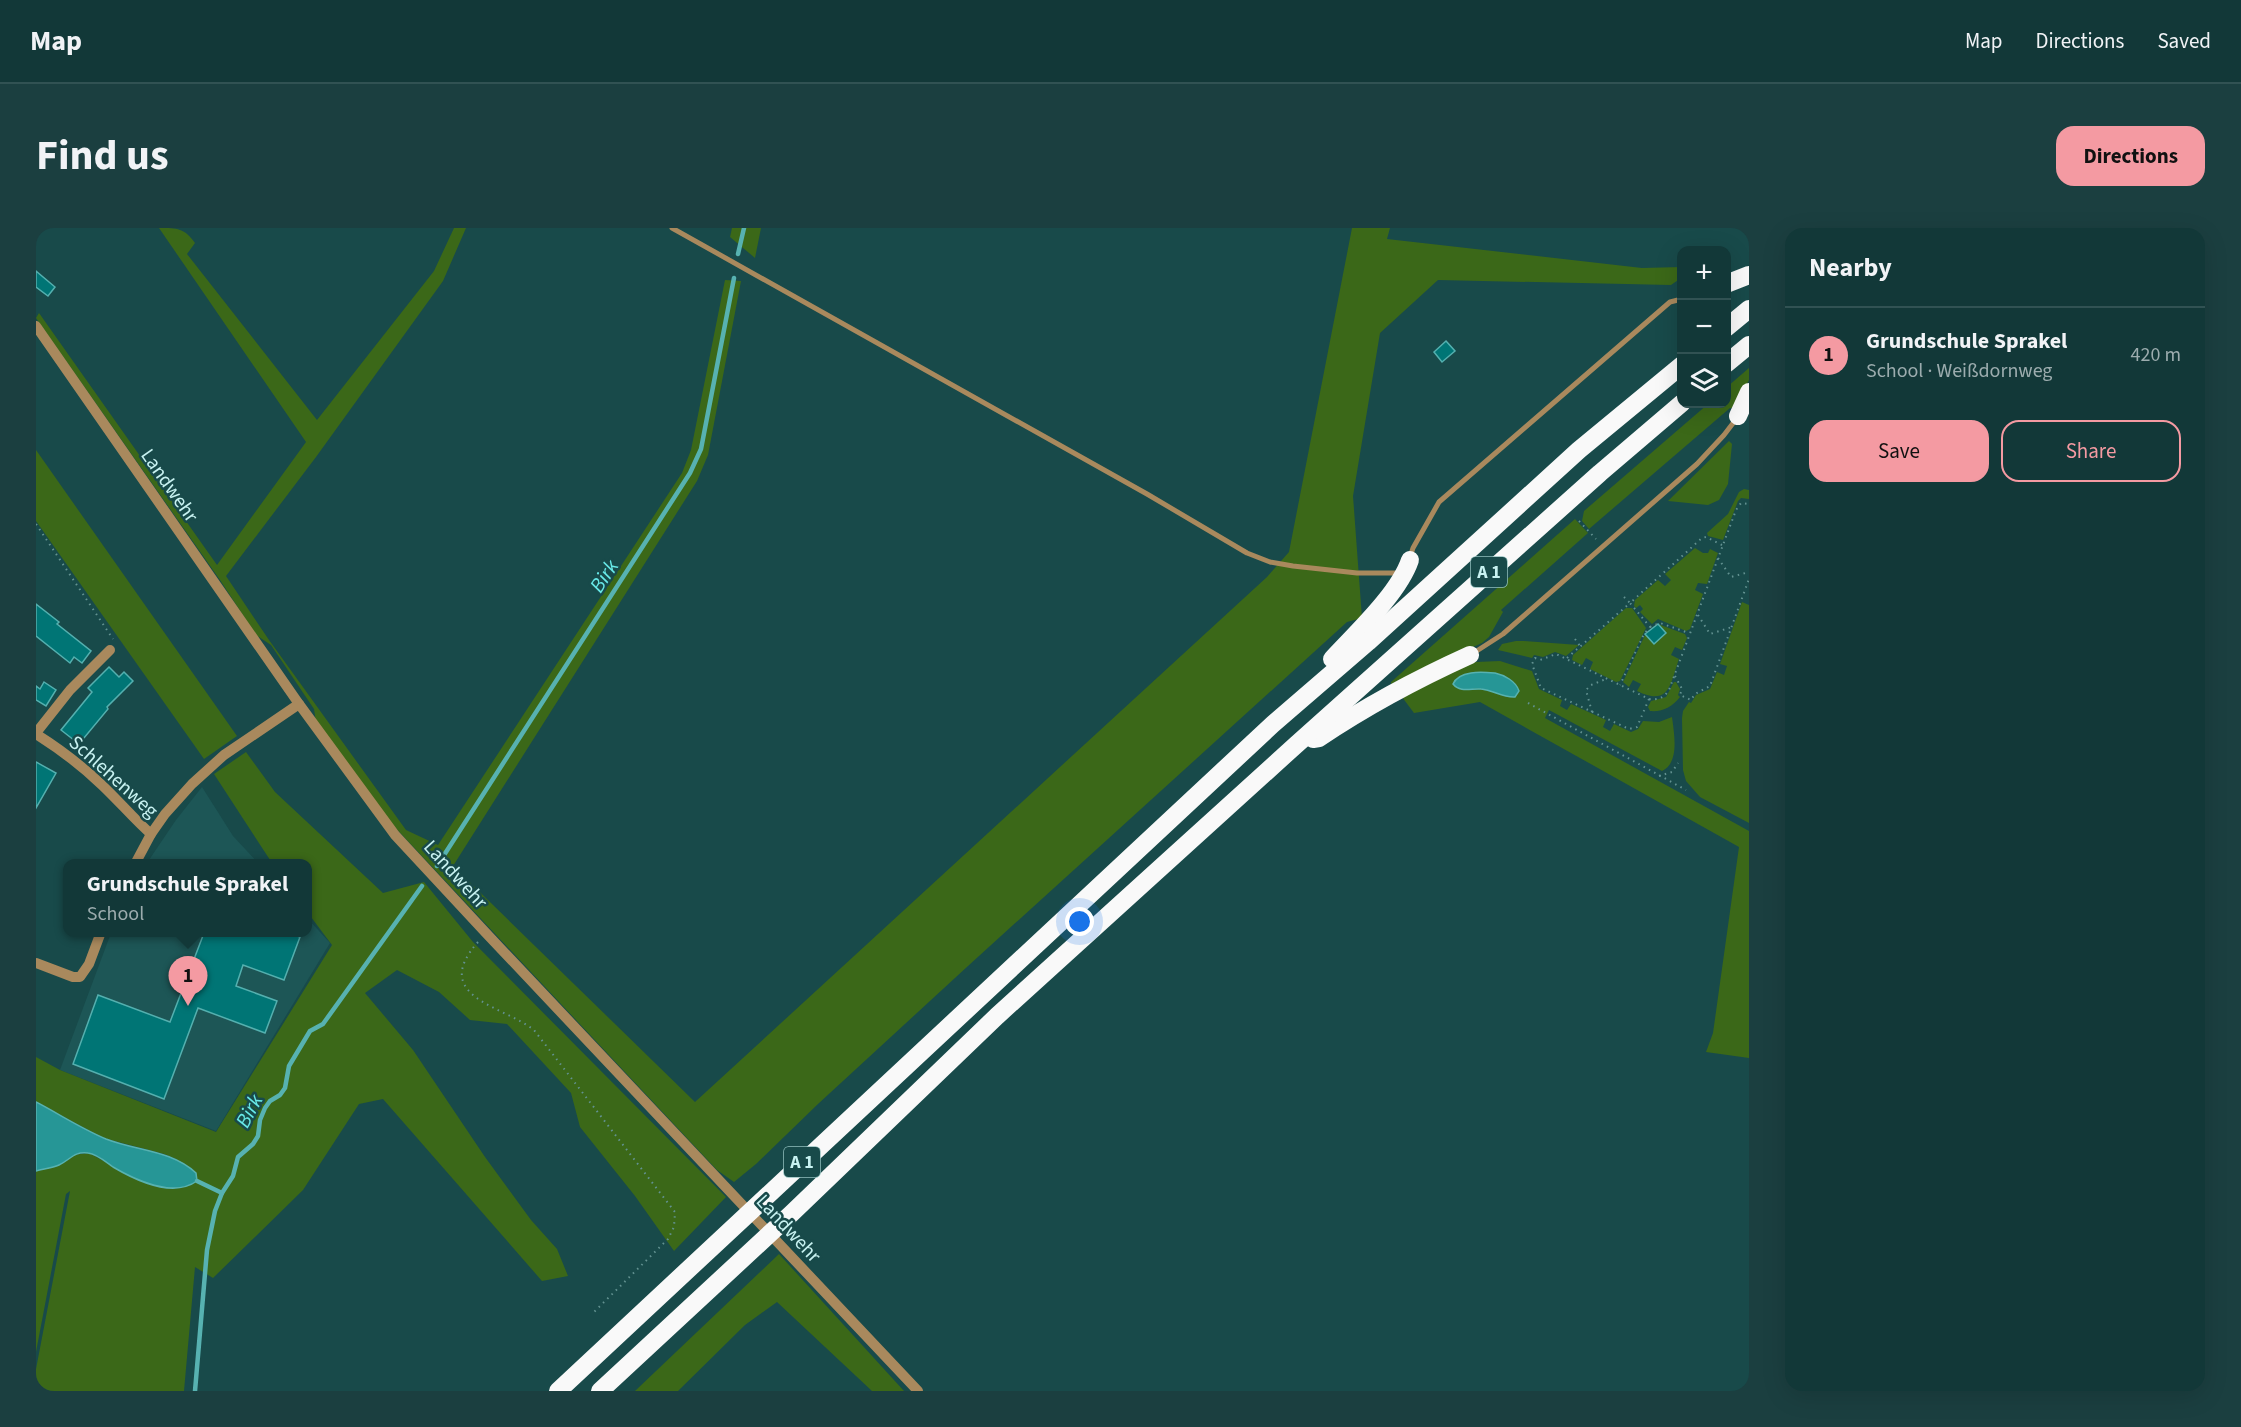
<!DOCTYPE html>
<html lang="en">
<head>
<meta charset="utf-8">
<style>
	body { margin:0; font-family:"Source Sans 3",sans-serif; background:#1b3f40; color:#f1f3f6 }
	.controls { position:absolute; right:18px; top:18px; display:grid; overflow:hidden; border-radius:12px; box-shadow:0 6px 24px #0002 }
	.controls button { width:54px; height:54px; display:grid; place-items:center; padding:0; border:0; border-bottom:2px solid #315253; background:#123838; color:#f1f3f6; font:30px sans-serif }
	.you { position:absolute; left:1044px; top:694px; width:21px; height:21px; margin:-15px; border:4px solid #fff; border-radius:50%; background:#1a73e8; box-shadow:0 0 0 9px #1a73e833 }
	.badge { display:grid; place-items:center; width:39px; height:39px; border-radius:50%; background:#f49aa2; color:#111; font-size:20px; font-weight:700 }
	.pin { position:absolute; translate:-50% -50px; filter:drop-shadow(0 2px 3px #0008) }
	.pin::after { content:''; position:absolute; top:32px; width:21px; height:18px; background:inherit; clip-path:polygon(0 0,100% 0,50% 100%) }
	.popup { position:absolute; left:27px; top:631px; width:249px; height:78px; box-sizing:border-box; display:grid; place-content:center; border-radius:12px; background:#123838; filter:drop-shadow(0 2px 4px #0005); font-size:20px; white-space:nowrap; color:#9cacae }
	.popup b { font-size:22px; color:#f1f3f6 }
	.popup::after { content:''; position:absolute; left:50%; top:100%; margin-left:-12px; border:12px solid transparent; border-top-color:#123838 }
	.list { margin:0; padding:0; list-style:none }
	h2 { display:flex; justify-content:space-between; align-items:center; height:78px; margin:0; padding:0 24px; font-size:26px }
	h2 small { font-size:20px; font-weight:400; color:#9cacae }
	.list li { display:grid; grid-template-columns:39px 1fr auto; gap:18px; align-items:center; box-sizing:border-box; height:96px; padding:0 24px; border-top:2px solid #315253 }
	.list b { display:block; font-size:22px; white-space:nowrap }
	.list p { margin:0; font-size:20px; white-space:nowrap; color:#9cacae }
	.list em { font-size:20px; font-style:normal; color:#9cacae }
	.actions { display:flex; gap:12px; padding:18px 24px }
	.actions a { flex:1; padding:14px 0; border:2px solid #f49aa2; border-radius:18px; text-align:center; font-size:21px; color:#f49aa2 }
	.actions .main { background:#f49aa2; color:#111 }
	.icon { flex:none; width:33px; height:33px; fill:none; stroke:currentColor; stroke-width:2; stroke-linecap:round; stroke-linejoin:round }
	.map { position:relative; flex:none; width:1713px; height:1163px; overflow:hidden; border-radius:18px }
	header { display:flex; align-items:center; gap:36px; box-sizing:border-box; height:84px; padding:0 30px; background:#123838; border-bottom:2px solid #315253 }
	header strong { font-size:28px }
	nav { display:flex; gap:33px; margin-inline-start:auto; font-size:21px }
	.intro { display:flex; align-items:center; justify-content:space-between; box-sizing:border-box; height:144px; padding:0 36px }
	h1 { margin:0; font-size:42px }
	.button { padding:15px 27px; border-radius:18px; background:#f49aa2; color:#111; font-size:21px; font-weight:700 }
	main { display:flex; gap:36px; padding:0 36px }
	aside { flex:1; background:#123838; border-radius:18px; box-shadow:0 6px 24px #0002 }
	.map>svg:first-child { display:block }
</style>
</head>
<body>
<header>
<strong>Map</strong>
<nav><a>Map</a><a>Directions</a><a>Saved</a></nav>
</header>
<div class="intro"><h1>Find us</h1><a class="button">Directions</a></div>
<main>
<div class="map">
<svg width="1713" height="1163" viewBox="0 0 1713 1163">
	<rect width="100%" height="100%" fill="#184a4a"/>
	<g fill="#1d5656">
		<path d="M166 559 197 608 222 635H111L140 592Z"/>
		<path d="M272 691 294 715 180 903 24 842 75 705 272 704Z"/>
	</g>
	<g fill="#3b6818">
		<path d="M123 0C142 0 148 0 159 15L151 26 281 192 398 43 418 0H430L407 53 280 229 190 348 233 412 370 602 402 617 646 245 655 222 689 52 705 53 672 227 661 253 417 638 659 874 1231 349 1253 324 1316 0H1354L1351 11 1606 40 1646 39 1645 50 1635 57 1402 52 1344 105 1317 268 1326 390 1311 394 932 738 782 876 720 936 698 954 681 942 354 594 280 494 278 481 235 417 220 407 184 352 0 90 3 85 181 337 270 214Z"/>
		<path d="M696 0H725L719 30 694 9Z"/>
		<path d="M1713 140V152L1699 180H1694L1553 301 1546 293 1548 283 1672 176H1690L1691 159Z"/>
		<path d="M1693 213 1696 216 1692 256 1683 272 1672 277 1632 273Z"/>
		<path d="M0 222 201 508 168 531 0 293Z"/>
		<path d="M1708 261 1713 262V271L1705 270 1702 273 1687 312 1672 308 1671 305 1692 286 1703 264Z"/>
		<path d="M1539 291 1552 305 1465 382 1467 384 1453 409 1446 415 1355 456V454Z"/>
		<path d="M1659 320 1667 325H1672L1674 321 1682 325 1671 356 1662 355 1659 362 1667 366 1654 401 1650 403 1622 391 1616 396 1604 384 1607 381 1604 377 1600 380 1598 378 1599 372 1622 352 1629 358 1635 352 1629 346Z"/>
		<path d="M1706 374 1713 377V595L1664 569 1650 553 1647 542 1646 490 1647 483 1653 474 1655 475 1660 467 1674 461 1681 444 1688 447 1691 438 1684 436Z"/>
		<path d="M1590 380H1596L1610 400 1584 453 1580 454 1554 441 1557 434 1550 430 1546 437 1536 432 1537 427Z"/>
		<path d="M1622 396 1649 406 1651 410 1646 422 1639 419 1635 427 1643 431C1634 456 1634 479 1601 463L1605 456 1597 452 1593 459 1587 454 1609 407 1618 415 1630 405Z"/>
		<path d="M1480 413H1488L1543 417 1530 428 1519 424 1507 429 1498 427 1496 430 1462 422 1466 416Z"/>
		<path d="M1464 433 1496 443 1503 461 1526 472 1524 478 1531 482 1535 476 1570 492 1567 499 1574 503 1578 496 1595 504 1602 501 1607 493 1623 494 1636 489C1638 505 1644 535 1626 543L1513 482 1509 490 1713 603V830L1670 824 1677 805 1703 619 1444 474 1378 485 1363 465 1420 439 1440 434Z"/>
		<path d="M1638 454H1640L1644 461 1642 467 1644 469C1636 479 1627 484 1614 483L1612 479 1615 473 1630 469Z"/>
		<path d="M210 524 239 564 347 665 388 654 437 714 690 969 638 1023 599 968 544 899 535 865 471 796 434 792 403 764 361 742 329 765 377 822 449 929 495 992 521 1021 532 1048 506 1053 347 871 323 876 267 962 177 1050 159 1039 148 1163H0V1141L34 963 30 966 0 1124V943L24 937 36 927 53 925 107 954 140 960 158 955 140 931 128 926 67 910 0 874V829L24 842 180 904 296 717 272 685V636L236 635 178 546Z"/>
		<path d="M743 1026 868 1163H836L741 1074 709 1097 642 1163H599Z"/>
	</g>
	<g fill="#269696" stroke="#57b2b1" stroke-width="1.5">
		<path d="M1459 445C1468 447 1480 453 1483 463L1479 469C1467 470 1457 462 1445 461 1436 460 1424 465 1417 456 1423 442 1446 444 1459 445Z"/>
		<path d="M0 874C23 886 46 901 70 911 101 923 135 922 160 945L161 953C137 970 99 952 77 939 70 934 61 926 52 925 38 923 34 932 23 937 16 940 7 941 0 943Z"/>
	</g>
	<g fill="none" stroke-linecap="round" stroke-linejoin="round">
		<g stroke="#57b2b1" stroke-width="4.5">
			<path d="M702 26 708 0"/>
			<path d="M401 638 654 245 665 221 698 50"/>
			<path d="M161 953 186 965"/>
			<path d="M159 1163 171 1022 179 983 186 965 197 948 202 929 217 916 222 908 224 892 229 880 234 873 244 867 249 860 253 838 274 803 287 796 386 658"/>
		</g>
	</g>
	<g fill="#007575" stroke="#54b0af" stroke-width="1.5">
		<path d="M0 43 19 59 12 68 0 59Z"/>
		<path d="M1410 113 1419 123 1406 134 1398 124Z"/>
		<path d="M0 376 23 394 21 396 55 423 46 435 38 429 34 435 0 408Z"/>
		<path d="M1622 396 1630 405 1618 416 1609 406Z"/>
		<path d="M73 439 83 449 88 444 97 453 71 479 72 481 43 516 25 502 56 464 52 460Z"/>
		<path d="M8 454 20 462 10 478 0 472V458L4 461Z"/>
		<path d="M0 534 20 545 0 580Z"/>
		<path d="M168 705H252L264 709 248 752 207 737 200 758 241 773 229 805 162 780 128 871 37 836 62 767 134 794Z"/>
	</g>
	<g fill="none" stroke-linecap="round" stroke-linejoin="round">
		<g stroke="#639291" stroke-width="2" stroke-dasharray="1.5 4.5" stroke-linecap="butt">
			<path d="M1543 293 1560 311"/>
			<path d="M0 296 77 411"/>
			<path d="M1682 330 1695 349 1713 344"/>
			<path d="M1588 369 1594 375 1666 310 1670 309 1686 317"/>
			<path d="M1662 387 1674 406 1696 399"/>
			<path d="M1614 399 1624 395 1653 405"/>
			<path d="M1539 411 1544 418"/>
			<path d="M1531 430 1594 375 1614 399 1608 406 1584 457"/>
			<path d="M1639 448 1646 461 1644 467 1655 472 1659 466 1674 458 1713 351"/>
			<path d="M1613 471 1601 499 1593 501 1505 460 1496 436 1499 430 1504 432 1520 426 1613 471C1622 472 1628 470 1633 462L1700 282 1705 275 1713 276"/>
			<path d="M1492 475 1650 562"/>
			<path d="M1556 484 1550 462 1555 457 1570 451"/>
			<path d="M1623 548 1636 544 1642 535"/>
			<path d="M442 714C393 769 468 778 498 802L639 984 638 999 632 1011 558 1084"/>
		</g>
		<g stroke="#a9895d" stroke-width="5">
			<path d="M636 0 1111 266 1211 325 1234 334 1257 338 1321 345H1362"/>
			<path d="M1374 329 1377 320 1403 274 1634 74 1646 71"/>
			<path d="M1436 426 1467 406 1661 236 1688 207 1701 190"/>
		</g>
		<g stroke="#a9895d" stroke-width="10">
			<path d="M0 98 263 476 359 607 450 705 882 1163"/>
			<path d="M0 505 34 462 74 422"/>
			<path d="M0 506C24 521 46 538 66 557 83 573 98 591 115 606L129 586 156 556 188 527 263 476"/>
			<path d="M99 636 115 606"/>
			<path d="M0 735 37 749H44L53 736 65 704"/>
		</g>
		<g stroke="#f9f9f9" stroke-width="18">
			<path d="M1690 56 1713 47"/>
			<path d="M1690 100 1713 81"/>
			<path d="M1690 136 1713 117"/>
			<path d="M1702 188 1713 164"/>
			<path d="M1296 431C1320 405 1363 365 1374 332"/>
			<path d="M1277 511 1283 510C1332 477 1381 451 1434 427"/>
			<path d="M522 1163 1237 496 1332 414 1543 222 1646 137"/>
			<path d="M564 1163 755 986 961 788 1261 516 1564 245 1646 175"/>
		</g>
	</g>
	<g text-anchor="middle" stroke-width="5" stroke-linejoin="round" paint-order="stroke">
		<g fill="#184a4a" stroke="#93c0bf" stroke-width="1.5">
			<rect x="1435" y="329" width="36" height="30" rx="4.5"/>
			<rect x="748" y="919" width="36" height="30" rx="4.5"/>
		</g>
		<g font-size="18" font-weight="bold" fill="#c8f2f1">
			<text x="1453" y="350">A 1</text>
			<text x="766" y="940">A 1</text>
		</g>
		<g font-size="20" fill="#c8f2f1" stroke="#184a4a">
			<text transform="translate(134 257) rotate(55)" y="7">Landwehr</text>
			<text transform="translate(78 548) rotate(42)" y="7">Schlehenweg</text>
			<text transform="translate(420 646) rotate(48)" y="7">Landwehr</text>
			<text transform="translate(753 1000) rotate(47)" y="7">Landwehr</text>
		</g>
		<g font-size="21" font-style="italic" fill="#68e9e8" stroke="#184a4a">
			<text transform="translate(568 348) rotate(-57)" y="7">Birk</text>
			<text transform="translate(213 883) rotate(-62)" y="7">Birk</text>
		</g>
	</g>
</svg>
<div class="controls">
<button>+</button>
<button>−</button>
<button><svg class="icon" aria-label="layers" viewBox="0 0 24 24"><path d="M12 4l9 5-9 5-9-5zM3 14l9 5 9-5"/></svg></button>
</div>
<div class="you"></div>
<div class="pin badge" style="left:152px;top:778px">1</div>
<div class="popup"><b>Grundschule Sprakel</b>School</div>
</div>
<aside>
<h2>Nearby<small></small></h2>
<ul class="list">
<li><span class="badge">1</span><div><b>Grundschule Sprakel</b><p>School · Weißdornweg</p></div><em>420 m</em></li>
</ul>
<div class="actions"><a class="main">Save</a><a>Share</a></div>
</aside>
</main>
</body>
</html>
